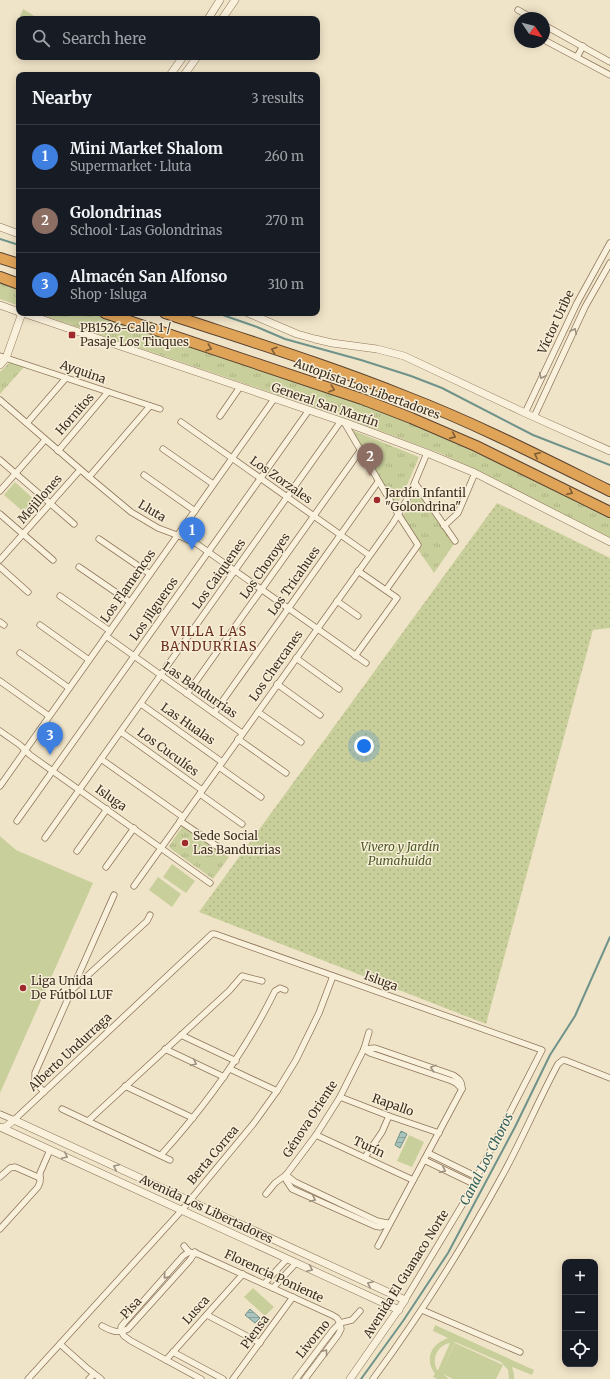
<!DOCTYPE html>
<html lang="en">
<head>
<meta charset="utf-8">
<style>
	body { margin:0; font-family:Merriweather,serif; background:#242831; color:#f1f3f6 }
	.controls { position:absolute; right:12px; bottom:12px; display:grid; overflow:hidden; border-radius:8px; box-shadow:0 2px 10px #0003 }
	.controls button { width:36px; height:36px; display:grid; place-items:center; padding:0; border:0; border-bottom:1px solid #363941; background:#171b24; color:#f1f3f6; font:20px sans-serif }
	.compass { position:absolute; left:514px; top:12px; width:36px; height:36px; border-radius:50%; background:#171b24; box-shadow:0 2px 10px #0003; rotate:125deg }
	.you { position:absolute; left:364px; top:746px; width:14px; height:14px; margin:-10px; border:3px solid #fff; border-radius:50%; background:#1a73e8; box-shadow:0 0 0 6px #1a73e833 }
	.badge { display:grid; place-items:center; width:26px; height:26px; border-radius:50%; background:#0f766e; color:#fff; font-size:13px; font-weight:700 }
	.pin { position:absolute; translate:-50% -33px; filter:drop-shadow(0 1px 2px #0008) }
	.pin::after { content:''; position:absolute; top:21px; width:14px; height:12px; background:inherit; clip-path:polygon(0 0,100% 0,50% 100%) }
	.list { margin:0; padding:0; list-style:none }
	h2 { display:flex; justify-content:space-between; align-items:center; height:52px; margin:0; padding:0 16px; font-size:17px }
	h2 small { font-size:13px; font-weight:400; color:#9ea1a6 }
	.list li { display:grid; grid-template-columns:26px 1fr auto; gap:12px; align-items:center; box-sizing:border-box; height:64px; padding:0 16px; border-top:1px solid #363941 }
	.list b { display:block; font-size:15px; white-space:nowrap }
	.list p { margin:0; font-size:13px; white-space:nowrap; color:#9ea1a6 }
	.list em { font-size:13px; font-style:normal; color:#9ea1a6 }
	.icon { flex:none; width:22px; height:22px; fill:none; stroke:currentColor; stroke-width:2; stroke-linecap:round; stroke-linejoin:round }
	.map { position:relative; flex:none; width:610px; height:1379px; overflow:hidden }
	.search { position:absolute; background:#171b24; box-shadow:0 2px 10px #0003; left:16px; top:16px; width:304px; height:44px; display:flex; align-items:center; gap:10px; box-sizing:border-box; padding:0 14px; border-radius:8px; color:#9ea1a6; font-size:15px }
	.panel { position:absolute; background:#171b24; box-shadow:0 2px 10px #0003; left:16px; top:72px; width:304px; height:244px; border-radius:8px }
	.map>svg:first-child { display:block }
</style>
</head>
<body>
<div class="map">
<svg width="610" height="1379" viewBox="0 0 610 1379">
	<defs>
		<pattern id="grass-tufts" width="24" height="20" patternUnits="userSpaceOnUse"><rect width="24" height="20" fill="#c9cf9b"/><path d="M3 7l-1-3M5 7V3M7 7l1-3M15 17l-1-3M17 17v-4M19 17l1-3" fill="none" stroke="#aeb285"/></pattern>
		<pattern id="garden-dots" width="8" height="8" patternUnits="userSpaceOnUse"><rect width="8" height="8" fill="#c9cf9b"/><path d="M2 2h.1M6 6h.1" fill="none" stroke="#aeb285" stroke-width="1.8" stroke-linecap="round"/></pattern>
		<pattern id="water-rules" width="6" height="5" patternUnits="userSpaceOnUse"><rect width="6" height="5" fill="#a9c4bc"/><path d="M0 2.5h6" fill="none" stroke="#8ba098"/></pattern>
	</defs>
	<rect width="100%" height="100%" fill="#f0e4c8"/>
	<g fill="url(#grass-tufts)">
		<path d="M23 9 39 19H19Z"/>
		<path d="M0 282 19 288V306L0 299Z"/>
		<path d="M36 313H92L373 408 434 432 477 450 610 518V539L544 506 482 473 442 454 340 416Z"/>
		<path d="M10 362 24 367 0 394V372Z"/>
		<path d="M352 430 419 457 404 492 395 507Z"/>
		<path d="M416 491 454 544 434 573 419 551V542L403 516Z"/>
		<path d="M182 827 187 828 229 857 213 879 171 849 169 846Z"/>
	</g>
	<path fill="url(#garden-dots)" d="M497 503 610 558V628L593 630 486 1024 199 912Z"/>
	<g fill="#c9cf9b" fill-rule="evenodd">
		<path d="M15 482 38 503 27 515 4 495Z"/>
		<path d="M0 836 16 850 93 883 0 1093Z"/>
		<path d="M172 864 195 881 186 893 163 877Z"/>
		<path d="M158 877 181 894 172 907 149 890Z"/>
		<path d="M409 1135 424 1142 412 1167 397 1161Z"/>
		<path d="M253 1288 274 1307 265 1316 244 1297Z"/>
		<path d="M435 1325 534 1370 532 1375 512 1367 514 1374V1379H509L508 1370 501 1362 455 1342 441 1373 455 1343 503 1365 496 1379H453L443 1374 449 1379H437L433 1377 435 1374C424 1359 431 1344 448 1338L433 1331ZM450 1343 438 1370H437C431 1358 438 1345 450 1343Z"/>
	</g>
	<g fill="url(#water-rules)" stroke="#6f938a">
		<path d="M401 1131 407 1134 400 1148 395 1145Z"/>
		<path d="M250 1309 260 1318 255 1323 245 1315Z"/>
	</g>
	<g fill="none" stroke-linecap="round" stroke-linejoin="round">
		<g stroke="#6f938a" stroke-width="2">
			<path d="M0 239 19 245"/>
			<path d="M217 313 257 327 285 339 361 360 411 376 442 388 533 435 610 465"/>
			<path d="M361 1379 403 1321 448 1253 515 1127 550 1055 575 1016 610 937"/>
		</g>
		<g stroke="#8d765c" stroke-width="7">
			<g id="minor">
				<path d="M518 10 532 18"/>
				<path d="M544 25 610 62"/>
				<path d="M546 41 610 75"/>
				<path d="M577 57 583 46"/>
				<path d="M0 356 160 409"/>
				<path d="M0 400 89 477 131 512 158 528 182 537 197 544 366 663"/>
				<path d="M525 413 577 303 610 243"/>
				<path d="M220 416 240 387"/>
				<path d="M534 417 585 307 610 263"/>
				<path d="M181 422 369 555"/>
				<path d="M344 422 398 514 418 545 386 590"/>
				<path d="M27 423 66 378"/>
				<path d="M163 449 213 484"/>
				<path d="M58 451 108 392"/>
				<path d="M0 460 74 524"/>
				<path d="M144 475 195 511"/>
				<path d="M89 477 150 406"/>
				<path d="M415 483 455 541"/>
				<path d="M0 491 45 440"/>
				<path d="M0 514 53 560"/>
				<path d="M444 526 458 513 475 473"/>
				<path d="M99 539 150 574"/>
				<path d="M0 560 80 470"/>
				<path d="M0 567 28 592"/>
				<path d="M79 567 130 602"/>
				<path d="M60 596 110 631"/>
				<path d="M337 601 358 616"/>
				<path d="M0 622 4 625"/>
				<path d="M40 625 89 660"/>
				<path d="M106 636 242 733"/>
				<path d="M20 653 69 688"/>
				<path d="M355 656 397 598 358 571"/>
				<path d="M296 658 339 689"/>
				<path d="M0 681 49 716"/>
				<path d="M277 684 320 715"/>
				<path d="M187 694 360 451"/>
				<path d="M141 704 222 762"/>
				<path d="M258 712 301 742"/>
				<path d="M214 713 378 482"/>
				<path d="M0 731 20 745 30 755 210 883"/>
				<path d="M121 732 202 790"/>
				<path d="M238 739 286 773"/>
				<path d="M101 759 183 817"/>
				<path d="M219 767 261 797"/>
				<path d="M0 786 274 399"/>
				<path d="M200 794 242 824"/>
				<path d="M17 821 309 410"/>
				<path d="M180 821 224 851"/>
				<path d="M45 838 341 421"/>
				<path d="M77 851 107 809"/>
				<path d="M106 867 134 828"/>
				<path d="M134 886 393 523 409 496 427 453"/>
				<path d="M74 988 147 921 150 915"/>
				<path d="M181 1035 236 1061"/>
				<path d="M165 1049 224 1077"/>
				<path d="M364 1049 375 1048 453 1075C459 1079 462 1081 462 1089L378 1246"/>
				<path d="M364 1049 370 1053 452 1081 456 1083 462 1089"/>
				<path d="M230 1069 277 1091"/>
				<path d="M125 1086 193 1118"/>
				<path d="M44 1092 35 1082V1073L114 895"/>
				<path d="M340 1097 389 1116 439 1133"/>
				<path d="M62 1109 170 1160"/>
				<path d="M0 1114 14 1120 212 934H215L542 1050 464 1202 405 1300"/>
				<path d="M88 1121 229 991 242 976 262 981"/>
				<path d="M316 1135 413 1180"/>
				<path d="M428 1153 477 1177"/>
				<path d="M161 1155C206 1105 245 1052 275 991L280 988 285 990"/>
				<path d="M365 1157 382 1132 389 1116"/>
				<path d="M424 1160 474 1184"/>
				<path d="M286 1175V1180L292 1189 375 1226 380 1227 389 1223"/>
				<path d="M286 1175 295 1182 377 1221 387 1223"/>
				<path d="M0 1177 10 1168 15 1167 40 1178"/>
				<path d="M266 1194 275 1183 286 1175 316 1135 340 1097 364 1049 369 1032"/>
				<path d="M0 1229 38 1187 40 1182V1173L50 1150"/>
				<path d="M184 1246 189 1252"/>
				<path d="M264 1284 287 1259"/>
				<path d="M273 1288 296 1263"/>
				<path d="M422 1310 520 1352"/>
				<path d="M207 1315 260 1343"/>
				<path d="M102 1326C111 1331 118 1334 128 1329L190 1260 195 1252"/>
				<path d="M121 1331V1327L124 1323 183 1256 189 1252 198 1254 332 1315 337 1318 340 1323"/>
				<path d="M121 1331 124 1336 131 1341 201 1379"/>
				<path d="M60 1344 88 1369 101 1379"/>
				<path d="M173 1352 223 1379"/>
				<path d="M166 1360 243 1274"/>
				<path d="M28 1379 182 1210 254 1123 277 1091 296 1060 319 1013 333 976"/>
				<path d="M89 1379 94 1374"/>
				<path d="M233 1379 293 1297"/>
				<path d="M296 1379 333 1330 340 1323 352 1320 360 1311"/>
				<path d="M305 1379 338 1335 341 1329 340 1323"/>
				<path d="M373 1379C421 1314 463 1247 502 1176 522 1140 538 1101 558 1064L563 1060 567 1061 610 1078"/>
			</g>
		</g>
		<g stroke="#8d765c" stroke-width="8">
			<g id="tertiary">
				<path d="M208 19 220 0"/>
				<path d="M222 19 235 0"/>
				<path d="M170 75 183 57"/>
				<path d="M184 75 197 57"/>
				<path d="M0 227 19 234"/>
				<path d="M0 305 19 312"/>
				<path d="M23 313 344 422 427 453 475 473 610 542"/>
				<path d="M248 313 297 334 315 339 332 343 377 349 404 356 525 413 610 451"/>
				<path d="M0 365 6 358 22 313"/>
				<path d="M0 1127 399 1310"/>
				<path d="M4 1128 14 1120 405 1300 350 1379"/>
			</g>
		</g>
		<g stroke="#5b4430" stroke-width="12">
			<g id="motorway">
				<path d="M0 258 19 264"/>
				<path d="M0 277 19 284"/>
				<path d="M105 313 362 399 411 418 476 446 610 512"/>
				<path d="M165 313C246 340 328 365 407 397 477 424 543 458 610 491"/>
			</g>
		</g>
		<use href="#minor" stroke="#faf1dc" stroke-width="5.5"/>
		<use href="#tertiary" stroke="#faf1dc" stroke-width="7"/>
		<use href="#motorway" stroke="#e0a458" stroke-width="10"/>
	</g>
	<defs><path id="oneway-chevron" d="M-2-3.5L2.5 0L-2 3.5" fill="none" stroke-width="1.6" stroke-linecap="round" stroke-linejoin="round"/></defs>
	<g stroke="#9c907e">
		<use href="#oneway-chevron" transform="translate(574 331) rotate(-65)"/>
		<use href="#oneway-chevron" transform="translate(542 376) rotate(115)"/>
		<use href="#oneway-chevron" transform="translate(194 1063) rotate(25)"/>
		<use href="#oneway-chevron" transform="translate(433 1068) rotate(-161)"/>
		<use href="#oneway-chevron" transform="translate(65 1156) rotate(25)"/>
		<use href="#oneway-chevron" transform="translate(116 1167) rotate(-155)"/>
		<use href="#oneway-chevron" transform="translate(443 1170) rotate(26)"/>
		<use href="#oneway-chevron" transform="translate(313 1199) rotate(25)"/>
		<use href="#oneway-chevron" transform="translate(310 1269) rotate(25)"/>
		<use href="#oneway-chevron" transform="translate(166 1276) rotate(132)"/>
		<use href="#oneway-chevron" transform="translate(370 1284) rotate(-155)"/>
		<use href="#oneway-chevron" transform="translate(325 1352) rotate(-53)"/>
	</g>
	<g stroke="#7e5d36">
		<use href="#oneway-chevron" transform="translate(209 348) rotate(19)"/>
		<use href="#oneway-chevron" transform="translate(274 350) rotate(-161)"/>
		<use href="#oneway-chevron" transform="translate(332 389) rotate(19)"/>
		<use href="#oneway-chevron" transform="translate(453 436) rotate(24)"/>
		<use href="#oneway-chevron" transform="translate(537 455) rotate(-154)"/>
		<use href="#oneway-chevron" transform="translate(570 492) rotate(26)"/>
	</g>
	<g fill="#9e2a2b" stroke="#f7eed8" stroke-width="1.5">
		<rect x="68" y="331" width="8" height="8" rx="2"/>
		<circle cx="377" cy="500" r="4"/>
		<circle cx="185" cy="843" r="4"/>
		<circle cx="23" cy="988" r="4"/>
	</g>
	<g text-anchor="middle" stroke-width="3" stroke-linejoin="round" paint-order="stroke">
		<g font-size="12" fill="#3d2e20" stroke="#f7eed8">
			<text transform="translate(556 322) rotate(-65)" y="4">Víctor Uribe</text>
			<text transform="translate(83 372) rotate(19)" y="4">Ayquina</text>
			<text transform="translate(367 389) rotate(20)" y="4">Autopista Los Libertadores</text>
			<text transform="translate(325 405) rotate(19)" y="4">General San Martín</text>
			<text transform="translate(75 414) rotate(-49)" y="4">Hornitos</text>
			<text transform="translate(281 480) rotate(35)" y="4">Los Zorzales</text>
			<text transform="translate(40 499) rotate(-49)" y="4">Mejillones</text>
			<text transform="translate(152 511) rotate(31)" y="4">Lluta</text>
			<text transform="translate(265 566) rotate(-55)" y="4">Los Choroyes</text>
			<text transform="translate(219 574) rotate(-55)" y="4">Los Caiquenes</text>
			<text transform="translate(294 581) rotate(-55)" y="4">Los Tricahues</text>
			<text transform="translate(128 586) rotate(-55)" y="4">Los Flamencos</text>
			<text transform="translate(154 609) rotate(-55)" y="4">Los Jilgueros</text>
			<text transform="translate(276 666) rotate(-55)" y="4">Los Chercanes</text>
			<text transform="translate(200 690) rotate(35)" y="4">Las Bandurrias</text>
			<text transform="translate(188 724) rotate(35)" y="4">Las Hualas</text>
			<text transform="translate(168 752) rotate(36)" y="4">Los Cuculíes</text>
			<text transform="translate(111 798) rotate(35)" y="4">Isluga</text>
			<text transform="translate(381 981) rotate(20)" y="4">Isluga</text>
			<text transform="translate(70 1052) rotate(-43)" y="4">Alberto Undurraga</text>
			<text transform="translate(393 1105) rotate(20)" y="4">Rapallo</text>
			<text transform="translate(310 1119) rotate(-57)" y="4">Génova Oriente</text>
			<text transform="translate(369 1147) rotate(25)" y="4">Turín</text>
			<text transform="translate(213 1155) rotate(-50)" y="4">Berta Correa</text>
			<text transform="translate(206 1209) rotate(25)" y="4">Avenida Los Libertadores</text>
			<text transform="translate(406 1274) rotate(-58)" y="4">Avenida El Guanaco Norte</text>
			<text transform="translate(274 1276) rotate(25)" y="4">Florencia Poniente</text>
			<text transform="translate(131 1308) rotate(-47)" y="4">Pisa</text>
			<text transform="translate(196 1310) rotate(-48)" y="4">Lusca</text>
			<text transform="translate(255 1332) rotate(-54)" y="4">Piensa</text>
			<text transform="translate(313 1339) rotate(-51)" y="4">Livorno</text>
		</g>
		<g font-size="12" fill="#3d2e20" stroke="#f7eed8" text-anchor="start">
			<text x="80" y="332">PB1526-Calle 1 /<tspan x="80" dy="14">Pasaje Los Tiuques</tspan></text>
			<text x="385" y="497">Jardín Infantil<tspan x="385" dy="14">"Golondrina"</tspan></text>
			<text x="193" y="840">Sede Social<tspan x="193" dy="14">Las Bandurrias</tspan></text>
			<text x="31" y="985">Liga Unida<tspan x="31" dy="14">De Fútbol LUF</tspan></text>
		</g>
		<g font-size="12" font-style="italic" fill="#4d5a26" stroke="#f7eed8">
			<text x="400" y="851">Vivero y Jardín<tspan x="400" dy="14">Pumahuida</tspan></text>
		</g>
		<g font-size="13" letter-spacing="1" fill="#6b2e1e" stroke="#f7eed8">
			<text x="209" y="636">VILLA LAS<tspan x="209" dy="15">BANDURRIAS</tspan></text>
		</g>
		<g font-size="13" font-style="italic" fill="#2f5d5a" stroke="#f7eed8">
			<text transform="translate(486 1159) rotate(-63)" y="5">Canal Los Choros</text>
		</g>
	</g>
</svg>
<div class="controls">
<button>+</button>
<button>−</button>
<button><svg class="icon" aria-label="locate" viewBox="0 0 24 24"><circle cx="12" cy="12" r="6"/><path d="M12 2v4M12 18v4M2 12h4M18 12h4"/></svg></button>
</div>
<svg class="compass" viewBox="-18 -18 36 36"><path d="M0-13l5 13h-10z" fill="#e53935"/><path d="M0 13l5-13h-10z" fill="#9ea1a6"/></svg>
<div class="you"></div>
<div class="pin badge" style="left:192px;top:550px;background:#3f7fe0">1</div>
<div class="pin badge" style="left:370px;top:476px;background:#8d6e63">2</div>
<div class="pin badge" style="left:50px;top:755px;background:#3f7fe0">3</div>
<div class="search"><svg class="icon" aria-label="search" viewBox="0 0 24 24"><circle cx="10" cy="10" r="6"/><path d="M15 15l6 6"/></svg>Search here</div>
<section class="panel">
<h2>Nearby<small>3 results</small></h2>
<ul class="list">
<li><span class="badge" style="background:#3f7fe0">1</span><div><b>Mini Market Shalom</b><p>Supermarket · Lluta</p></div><em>260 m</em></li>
<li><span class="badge" style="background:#8d6e63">2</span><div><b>Golondrinas</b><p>School · Las Golondrinas</p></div><em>270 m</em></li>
<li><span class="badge" style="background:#3f7fe0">3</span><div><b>Almacén San Alfonso</b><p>Shop · Isluga</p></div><em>310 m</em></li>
</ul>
</section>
</div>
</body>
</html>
